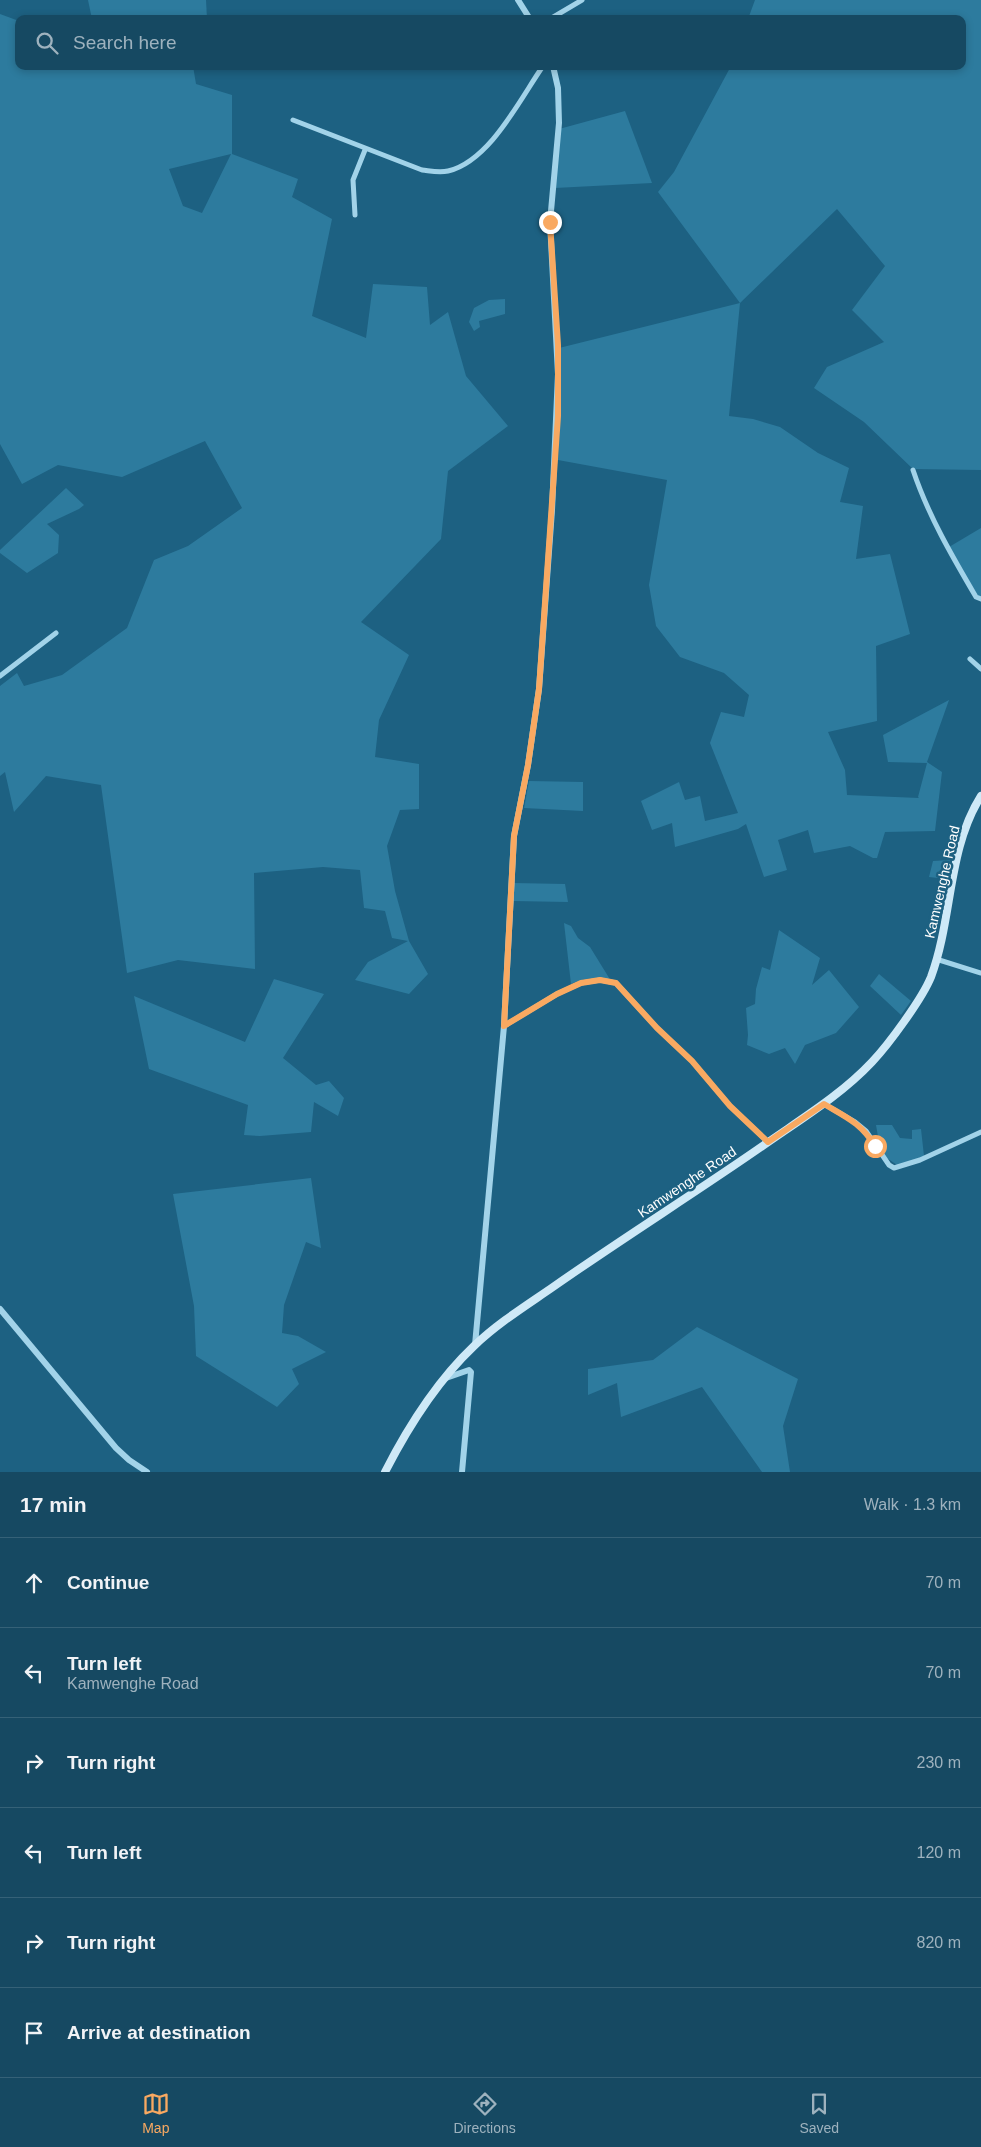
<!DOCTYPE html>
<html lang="en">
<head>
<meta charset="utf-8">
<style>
	body { margin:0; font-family:Arial,sans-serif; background:#23536b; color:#f1f3f6 }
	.stop { position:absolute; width:15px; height:15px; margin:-11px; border:4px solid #f9a961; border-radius:50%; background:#fff }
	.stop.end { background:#f9a961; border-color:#fff; box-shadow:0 1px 5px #0008 }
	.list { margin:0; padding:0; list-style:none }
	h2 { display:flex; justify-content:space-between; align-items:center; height:65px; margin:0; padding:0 20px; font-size:21px }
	h2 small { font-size:16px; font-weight:400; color:#9eb2be }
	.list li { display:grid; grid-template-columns:32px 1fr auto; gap:15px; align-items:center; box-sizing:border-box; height:90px; padding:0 20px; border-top:1px solid #356177 }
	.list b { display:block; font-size:19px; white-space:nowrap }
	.list p { margin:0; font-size:16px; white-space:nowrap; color:#9eb2be }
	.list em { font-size:16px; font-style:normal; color:#9eb2be }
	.icon { flex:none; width:28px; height:28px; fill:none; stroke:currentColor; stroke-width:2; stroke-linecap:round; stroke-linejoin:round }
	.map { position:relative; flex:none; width:981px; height:1472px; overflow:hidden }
	.search { position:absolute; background:#164962; box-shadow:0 2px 8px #0003; left:15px; right:15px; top:15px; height:55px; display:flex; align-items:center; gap:12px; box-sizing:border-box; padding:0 18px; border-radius:10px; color:#9eb2be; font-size:19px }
	.sheet { height:605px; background:#164962 }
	nav { display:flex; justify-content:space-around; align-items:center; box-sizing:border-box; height:70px; border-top:1px solid #356177; background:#164962; font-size:14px; color:#9eb2be }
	nav a { display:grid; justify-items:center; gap:2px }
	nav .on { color:#f9a961 }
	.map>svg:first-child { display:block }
</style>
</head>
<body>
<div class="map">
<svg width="981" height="1472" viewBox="0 0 981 1472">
	<rect width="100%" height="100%" fill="#1d6182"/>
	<g fill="#2d7b9e" fill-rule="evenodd">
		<path d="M88 0H206L207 19H92Z"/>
		<path d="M755 0H981V470L913 469 864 422 814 388 827 367 884 342 852 310 885 266 837 209 740 303 729 416 753 419 780 427 818 453 849 468 840 502 863 506 856 559 890 554 910 634 876 646 877 721 828 732 845 770 847 795 919 798 918 797 927 763 888 762 883 735 949 700 927 762 942 772 935 831 885 832 877 858H873L850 846 814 853 808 830 778 840 787 870 764 877 746 824 738 829 675 847 672 823 652 830 641 801 679 782 685 800 700 796 705 821 738 813 710 743 721 712 744 717 749 695 724 673 680 657 656 626 649 585 667 480 558 460 560 427 555 349 740 303 658 192 674 172 731 66H962V19H748Z"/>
		<path d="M0 14 19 21V66H193L196 84 232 95V154L298 179 292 197 332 219 312 316 366 338 373 284 427 287 430 325 448 312 466 376 508 426 448 471 441 539 361 622 409 655 379 720 375 757 419 764V809L400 810 387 846 395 891 409 941 428 974 409 994 355 980 368 962 408 941 392 938 385 911 364 908 360 870 323 867 254 873 255 969 178 960 127 973 101 785 46 776 14 812 5 772 0 776V686L17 673 24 686 62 675 127 628 154 560 188 546 242 508 205 441 122 477 58 465 22 484 0 444ZM231 154 202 213 183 206 169 169Z"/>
		<path d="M625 111 652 183 555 188 559 129Z"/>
		<path d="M505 299V314L479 321 480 327 474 331 469 322 474 308 489 300Z"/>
		<path d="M66 488 84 505 79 509 47 524 59 535 58 553 27 573 0 553V550Z"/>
		<path d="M981 528V597L977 596 949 547Z"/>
		<path d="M529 781 583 782V811L524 808Z"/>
		<path d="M950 860 947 879 929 877 933 861Z"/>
		<path d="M513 883 565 884 568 902 513 901Z"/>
		<path d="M564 923 571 926 578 938 590 947 611 981C597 977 584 978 571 984Z"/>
		<path d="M779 930 820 958 812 985 829 970 859 1007 836 1033 805 1045 795 1064 785 1048 769 1054 747 1045 748 1035 746 1008 755 1004 756 989 762 967 770 970Z"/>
		<path d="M879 974 911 1001 901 1015 870 986Z"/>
		<path d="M274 979 324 994 283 1058 316 1085 329 1081 344 1098 338 1116 314 1102 311 1132 260 1136 244 1135 248 1105 149 1069 134 996 245 1042Z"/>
		<path d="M876 1125H892L900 1138 912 1139V1130L921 1129 924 1156 900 1167 881 1154Z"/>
		<path d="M311 1178 321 1248 306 1242 284 1305 282 1333 298 1336 326 1352 292 1369 299 1384 277 1407 196 1356 194 1306 173 1194Z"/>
		<path d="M697 1327 798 1379 783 1426 790 1472H762L702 1387 621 1417 617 1383 588 1395V1369L653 1360Z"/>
	</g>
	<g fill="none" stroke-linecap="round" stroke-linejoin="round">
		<g stroke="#a2d3e9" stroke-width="5">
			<path d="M550 19 582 0"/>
			<path d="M293 120 422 170C431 171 439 173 448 171 490 161 520 99 543 66"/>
			<path d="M355 215 353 180 365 150"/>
			<path d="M913 470C928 515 952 556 976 597L981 599"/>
			<path d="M970 659 981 669"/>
			<path d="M0 676 56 633"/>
			<path d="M936 959 981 973"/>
			<path d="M504 1026 557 994 581 983 600 980 616 983 657 1028 692 1061 730 1106 768 1142"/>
			<path d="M824 1104 855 1122 866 1131 889 1165 894 1168 920 1160 981 1132"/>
		</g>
		<g stroke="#a2d3e9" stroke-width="6">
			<path d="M518 0 530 19"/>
			<path d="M0 1309 116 1448 129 1460 147 1472"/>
			<path d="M475 1345 504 1026 514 836 528 765 539 689 552 510 558 374 550 222 559 123 558 88 553 66"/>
			<path d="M446 1378 469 1370 471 1372 462 1472"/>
		</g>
		<path stroke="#cee9f7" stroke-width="8" d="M385 1472C408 1427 437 1381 474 1346 498 1323 527 1305 553 1287 623 1238 695 1193 764 1145 801 1119 841 1095 872 1062 889 1044 922 999 931 977 953 918 947 850 981 796"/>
	</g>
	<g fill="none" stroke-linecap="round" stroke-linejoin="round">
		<path stroke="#f9a961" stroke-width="6" d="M550 222 558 345V416L539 689 528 765 514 836 504 1026 557 994 581 983 600 980 616 983 657 1028 692 1061 730 1106 768 1142 824 1104C846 1117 861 1123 875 1146"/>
	</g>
	<g text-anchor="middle" stroke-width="5" stroke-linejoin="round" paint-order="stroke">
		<g font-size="14" fill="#fff" stroke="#1d6182">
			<text transform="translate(942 882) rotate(-77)" y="5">Kamwenghe Road</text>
			<text transform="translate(687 1182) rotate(-34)" y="5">Kamwenghe Road</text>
		</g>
	</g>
</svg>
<div class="stop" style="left:875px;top:1146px"></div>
<div class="stop end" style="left:550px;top:222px"></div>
<div class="search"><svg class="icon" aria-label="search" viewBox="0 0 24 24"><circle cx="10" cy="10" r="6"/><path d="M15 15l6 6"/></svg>Search here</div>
</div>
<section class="sheet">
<h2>17 min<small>Walk · 1.3 km</small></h2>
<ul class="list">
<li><svg class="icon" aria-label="ahead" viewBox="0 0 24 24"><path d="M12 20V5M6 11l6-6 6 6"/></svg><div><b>Continue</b></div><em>70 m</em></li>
<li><svg class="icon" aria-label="left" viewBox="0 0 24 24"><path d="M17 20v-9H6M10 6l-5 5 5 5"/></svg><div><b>Turn left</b><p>Kamwenghe Road</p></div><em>70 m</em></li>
<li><svg class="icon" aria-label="right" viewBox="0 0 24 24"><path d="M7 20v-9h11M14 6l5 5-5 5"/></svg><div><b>Turn right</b></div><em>230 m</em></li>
<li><svg class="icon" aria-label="left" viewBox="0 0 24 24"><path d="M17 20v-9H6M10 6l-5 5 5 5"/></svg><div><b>Turn left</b></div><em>120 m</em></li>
<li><svg class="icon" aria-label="right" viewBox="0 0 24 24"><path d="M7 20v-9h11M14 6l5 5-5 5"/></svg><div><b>Turn right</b></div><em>820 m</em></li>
<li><svg class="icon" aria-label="arrive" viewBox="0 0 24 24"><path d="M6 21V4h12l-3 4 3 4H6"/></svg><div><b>Arrive at destination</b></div></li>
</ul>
</section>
<nav>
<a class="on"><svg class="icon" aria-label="map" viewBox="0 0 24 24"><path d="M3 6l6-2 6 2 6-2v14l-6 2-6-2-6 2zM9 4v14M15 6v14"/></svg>Map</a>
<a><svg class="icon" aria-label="directions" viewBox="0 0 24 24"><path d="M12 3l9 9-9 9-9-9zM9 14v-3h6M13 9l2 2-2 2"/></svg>Directions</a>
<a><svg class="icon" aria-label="saved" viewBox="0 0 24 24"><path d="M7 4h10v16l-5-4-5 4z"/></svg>Saved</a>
</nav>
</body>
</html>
